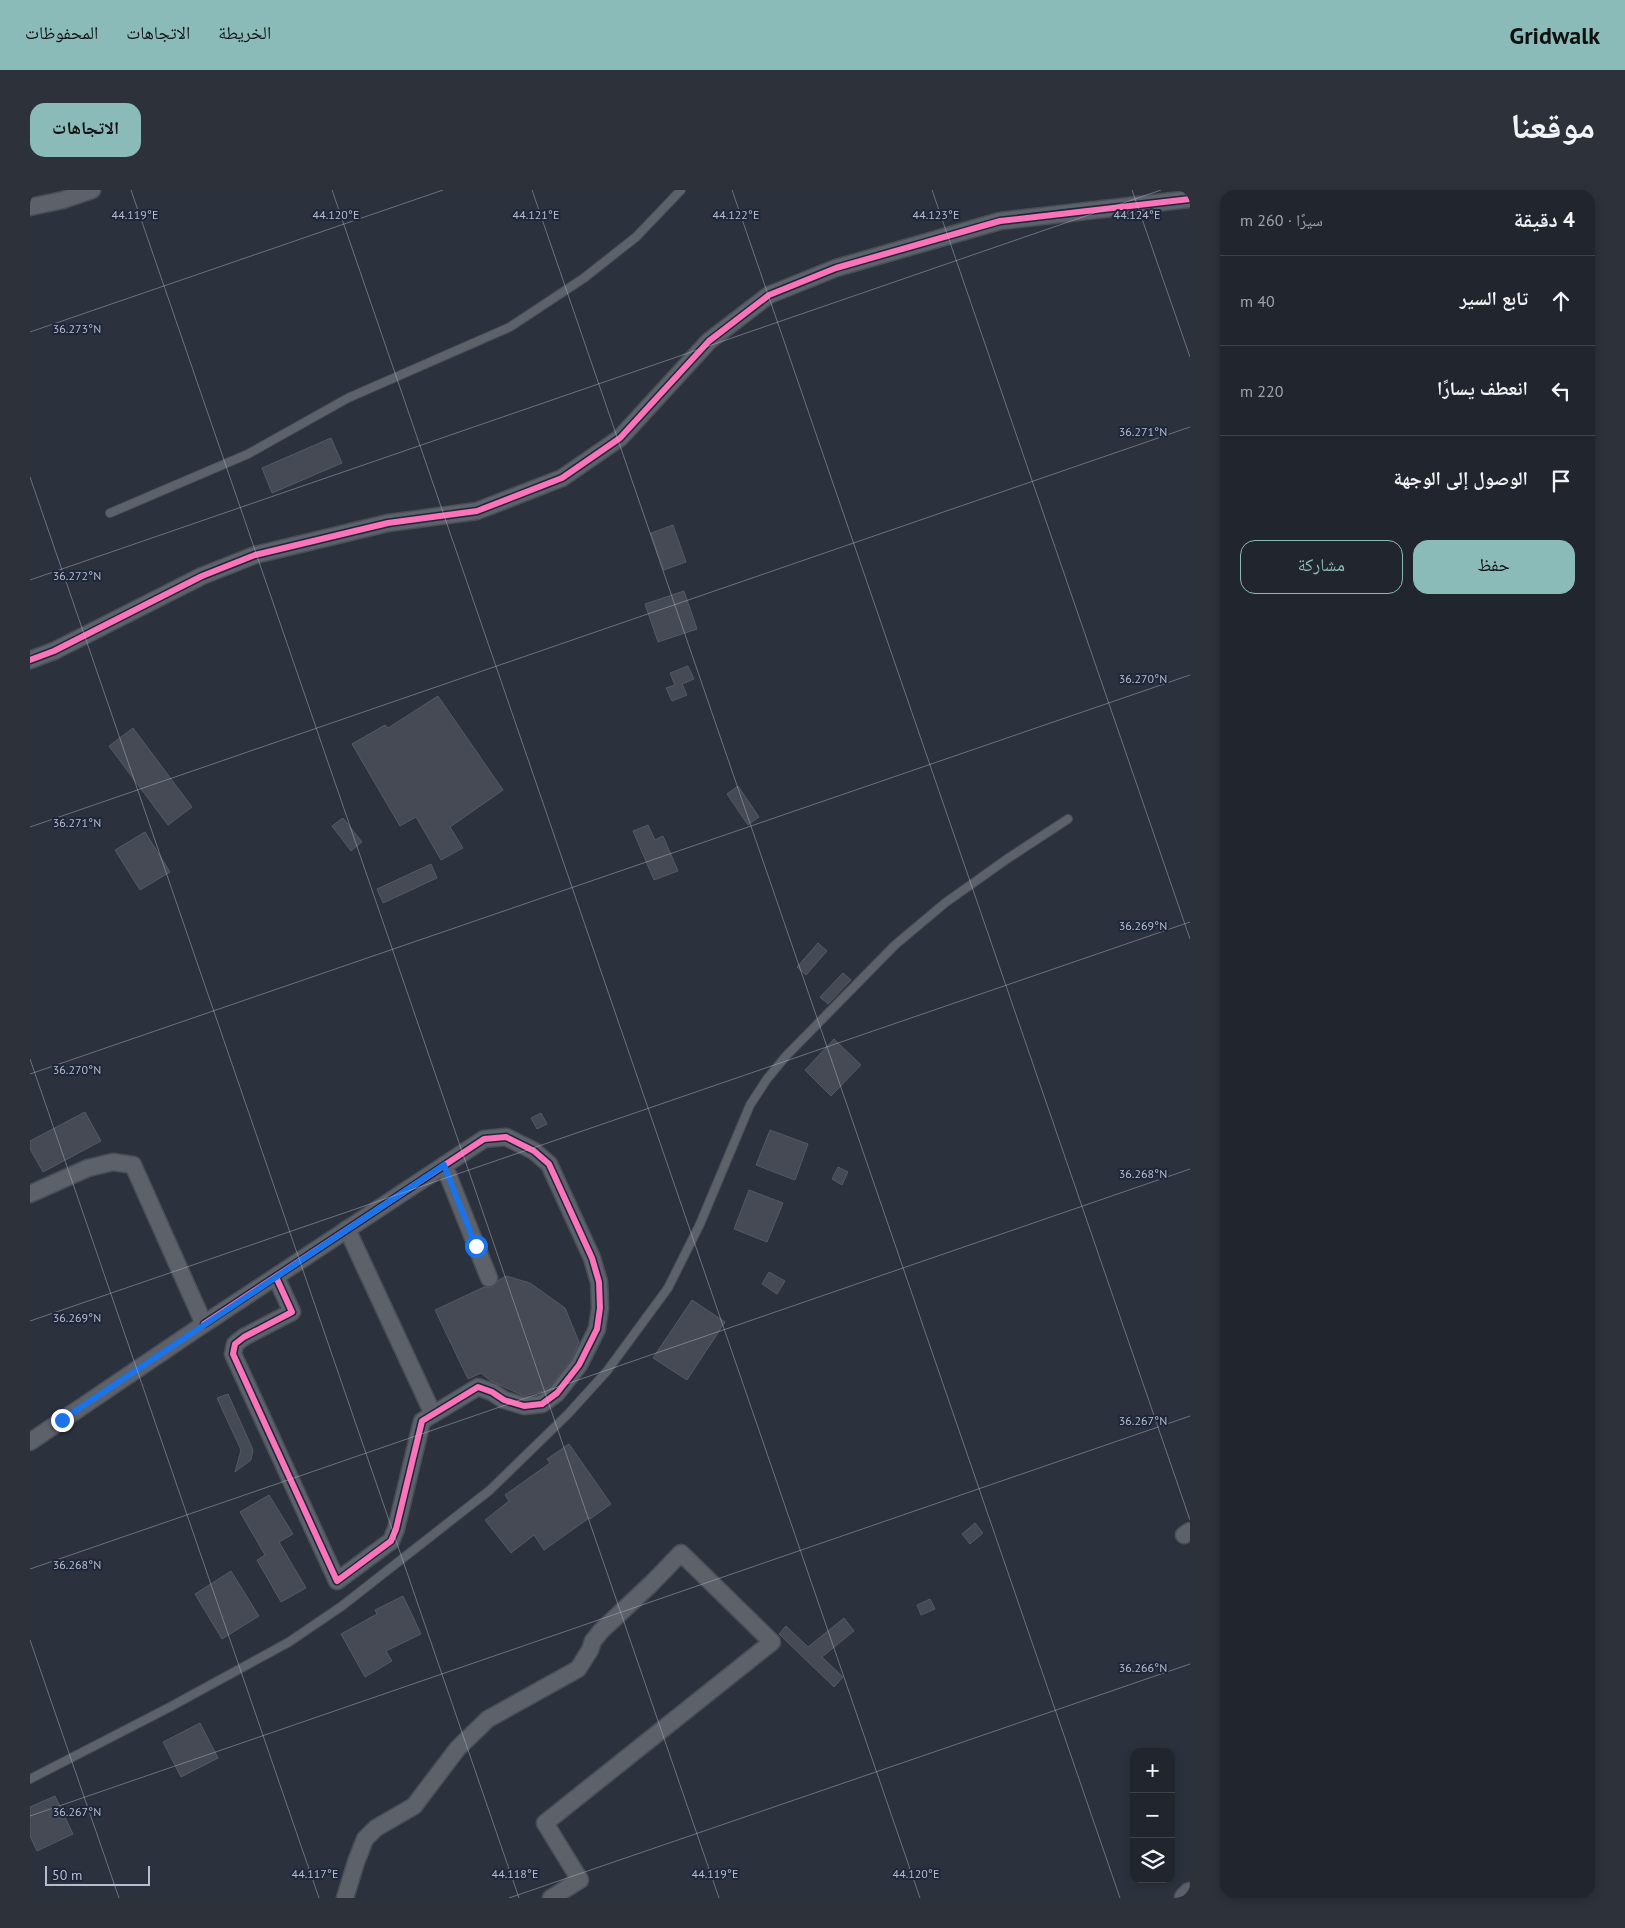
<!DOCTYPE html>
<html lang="ar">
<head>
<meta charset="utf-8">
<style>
	body { margin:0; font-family:"PT Sans","Noto Naskh Arabic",sans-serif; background:#2d323a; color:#f1f3f6; direction:rtl }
	.controls { position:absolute; right:15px; bottom:15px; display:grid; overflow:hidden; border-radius:10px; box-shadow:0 2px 8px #0003 }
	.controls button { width:45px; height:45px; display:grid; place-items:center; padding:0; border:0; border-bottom:1px solid #3e434a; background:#21262e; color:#f1f3f6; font:25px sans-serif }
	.scale { position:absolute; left:15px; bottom:12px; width:105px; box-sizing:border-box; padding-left:5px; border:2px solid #b7bdce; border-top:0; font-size:14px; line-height:18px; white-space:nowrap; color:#b7bdce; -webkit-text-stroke:4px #1e263a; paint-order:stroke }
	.stop { position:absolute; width:15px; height:15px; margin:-11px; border:4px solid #1a73e8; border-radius:50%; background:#fff }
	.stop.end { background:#1a73e8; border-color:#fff; box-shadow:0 1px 5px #0008 }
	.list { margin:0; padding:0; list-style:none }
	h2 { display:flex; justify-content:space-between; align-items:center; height:65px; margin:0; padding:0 20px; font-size:21px }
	h2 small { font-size:16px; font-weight:400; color:#a2a5aa }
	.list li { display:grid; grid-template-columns:32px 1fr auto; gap:15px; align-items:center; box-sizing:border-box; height:90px; padding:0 20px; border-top:1px solid #3e434a }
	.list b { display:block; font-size:19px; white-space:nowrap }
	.list em { font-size:16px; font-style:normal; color:#a2a5aa }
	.actions { display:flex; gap:10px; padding:15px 20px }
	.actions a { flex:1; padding:11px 0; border:1px solid #8bbbb9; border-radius:15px; text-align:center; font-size:18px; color:#8bbbb9 }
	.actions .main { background:#8bbbb9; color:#111 }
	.icon { flex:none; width:28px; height:28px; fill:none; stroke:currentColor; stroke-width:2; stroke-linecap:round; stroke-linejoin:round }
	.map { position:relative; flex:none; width:1160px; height:1708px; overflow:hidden; direction:ltr; border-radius:15px }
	header { display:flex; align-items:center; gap:30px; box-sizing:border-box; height:70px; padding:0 25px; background:#8bbbb9; color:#111 }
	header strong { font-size:24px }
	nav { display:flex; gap:28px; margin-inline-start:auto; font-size:18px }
	.intro { display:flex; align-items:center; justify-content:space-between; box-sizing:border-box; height:120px; padding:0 30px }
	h1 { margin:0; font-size:35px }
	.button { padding:12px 22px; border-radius:15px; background:#8bbbb9; color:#111; font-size:18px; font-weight:700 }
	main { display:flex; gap:30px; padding:0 30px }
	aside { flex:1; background:#21262e; border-radius:15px; box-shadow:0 2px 8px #0003 }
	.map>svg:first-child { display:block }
</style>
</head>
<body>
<header>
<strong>Gridwalk</strong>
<nav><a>الخريطة</a><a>الاتجاهات</a><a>المحفوظات</a></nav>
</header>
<div class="intro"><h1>موقعنا</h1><a class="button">الاتجاهات</a></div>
<main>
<aside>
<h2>4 دقيقة<small>سيرًا · 260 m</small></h2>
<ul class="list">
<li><svg class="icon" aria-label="ahead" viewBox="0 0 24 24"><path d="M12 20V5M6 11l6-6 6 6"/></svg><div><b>تابع السير</b></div><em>40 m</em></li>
<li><svg class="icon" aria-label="left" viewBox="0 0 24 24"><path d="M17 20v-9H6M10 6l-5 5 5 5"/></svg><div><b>انعطف يسارًا</b></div><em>220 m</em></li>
<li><svg class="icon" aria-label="arrive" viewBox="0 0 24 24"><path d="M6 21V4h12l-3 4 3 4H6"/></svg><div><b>الوصول إلى الوجهة</b></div></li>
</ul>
<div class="actions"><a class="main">حفظ</a><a>مشاركة</a></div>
</aside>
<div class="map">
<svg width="1160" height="1708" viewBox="0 0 1160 1708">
	<rect width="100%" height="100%" fill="#2c323d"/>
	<g fill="#454a54" stroke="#545a65">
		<path d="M301 248 312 273 242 303 232 278Z"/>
		<path d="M643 335 656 372 634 380 621 343Z"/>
		<path d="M654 401 667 439 628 452 615 414Z"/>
		<path d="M658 476 664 489 652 494 657 505 642 511 636 498 645 495 640 483Z"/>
		<path d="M408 506 473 600 420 637 433 658 411 670 386 627 370 636 322 554 355 535 358 538Z"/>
		<path d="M103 538 162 617 138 635 79 556Z"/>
		<path d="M708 596 729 627 718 635 697 604Z"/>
		<path d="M313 628 332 652 321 661 302 636Z"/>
		<path d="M618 635 625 650 633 646 648 681 624 690 603 641Z"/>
		<path d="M115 642 140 682 110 700 85 660Z"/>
		<path d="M401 674 407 688 353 713 347 699Z"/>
		<path d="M788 753 797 761 776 785 767 777Z"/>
		<path d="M813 783 821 790 798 814 790 807Z"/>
		<path d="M804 849 831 875 801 906 775 880Z"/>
		<path d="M55 922 71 951 13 982 0 959V951Z"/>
		<path d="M511 923 517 934 507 939 501 928Z"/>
		<path d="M740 940 778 954 765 990 726 975Z"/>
		<path d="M808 977 818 982 812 995 802 989Z"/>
		<path d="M719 1000 753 1013 737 1052 704 1039Z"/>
		<path d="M739 1082 755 1091 747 1104 732 1094Z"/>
		<path d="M476 1086 500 1093 535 1118 549 1152 541 1170 520 1196 513 1201 494 1206 461 1191 451 1183 438 1189 405 1120 454 1097H463L469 1090Z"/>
		<path d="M662 1110 695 1132 657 1190 623 1168Z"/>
		<path d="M198 1204 223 1260 221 1270 205 1282 211 1260 187 1208Z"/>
		<path d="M539 1254 581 1314 560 1329 559 1328 514 1360 504 1345 481 1363 455 1330 479 1311 475 1305 520 1273 517 1269Z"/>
		<path d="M239 1305 263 1344 249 1352 276 1398 251 1412 227 1370 235 1365 210 1322Z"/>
		<path d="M945 1333 953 1343 940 1354 932 1344Z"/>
		<path d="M201 1381 229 1426 192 1449 165 1404Z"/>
		<path d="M373 1406 391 1444 356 1461 362 1471 335 1487 311 1444 347 1424 345 1420Z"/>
		<path d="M900 1409 905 1419 891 1425 887 1415Z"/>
		<path d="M814 1428 824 1441 792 1467 813 1487 804 1497 749 1444 756 1436 778 1457Z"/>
		<path d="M170 1533 188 1568 151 1587 133 1552Z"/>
		<path d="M25 1606 43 1644 7 1661 0 1646V1617Z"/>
	</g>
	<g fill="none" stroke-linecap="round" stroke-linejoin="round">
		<g stroke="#494d56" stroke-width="10">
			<g id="lane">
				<path d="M80 323 218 264 318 208 480 137 554 88 606 47 651 0"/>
				<path d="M0 1589 140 1517 259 1452 312 1416 460 1300 538 1224 577 1181 638 1098 670 1034 720 915 737 889 756 866 865 755 915 713 977 669 1038 629"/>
			</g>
		</g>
		<g stroke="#494d56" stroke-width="19">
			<g id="street">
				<path d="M0 17 33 10 62 0"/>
				<path d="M0 470 24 461 172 386 225 365 358 333 447 321 532 288 590 248 679 151 739 105 806 78 970 31 1160 9"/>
				<path d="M414 975 459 1088"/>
				<path d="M0 1004 58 978 83 972 103 975 174 1134 0 1252"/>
				<path d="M317 1039 403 1224"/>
				<path d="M174 1134 454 949 476 947 504 961 519 974 562 1068 569 1092 570 1118 567 1139 549 1175 527 1203 512 1214 494 1216 474 1210 462 1202 448 1197 392 1231 366 1339 361 1351 307 1391 203 1164 205 1154 214 1147 262 1122 246 1087"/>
				<path d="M1154 1345 1160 1341"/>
				<path d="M315 1708 326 1672 335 1649 346 1638 384 1616 428 1558 458 1529 548 1479 560 1460 563 1451 571 1441 622 1393 651 1363 742 1452 515 1633 550 1690 521 1708"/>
			</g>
		</g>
		<g stroke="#494d56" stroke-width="25">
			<path id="secondary" d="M1156 1708 1160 1704"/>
		</g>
		<use href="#lane" stroke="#5d616a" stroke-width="8"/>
		<use href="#street" stroke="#5d616a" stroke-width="16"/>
		<use href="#secondary" stroke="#5b5f69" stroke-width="22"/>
		<g stroke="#1e263a" stroke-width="9">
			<g id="cycleway">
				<path d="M0 470 24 461 172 386 225 365 358 333 447 321 532 288 590 248 679 151 739 105 806 78 970 31 1160 9"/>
				<path d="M174 1134 454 949 476 947 504 961 519 974 562 1068 569 1092 570 1118 567 1139 549 1175 527 1203 512 1214 494 1216 474 1210 462 1202 448 1197 392 1231 366 1339 361 1351 307 1391 203 1164 205 1154 214 1147 262 1122 246 1087"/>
			</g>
		</g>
		<use href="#cycleway" stroke="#fb73b8" stroke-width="6"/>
	</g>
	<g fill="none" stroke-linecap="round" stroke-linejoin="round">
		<path stroke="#1a73e8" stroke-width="6" d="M32 1230 414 975 446 1056"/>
	</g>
	<path fill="none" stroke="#b7bdce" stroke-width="1" stroke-opacity="0.45" d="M101 0 689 1708M302 0 890 1708M502 0 1090 1708M702 0 1160 1330M902 0 1160 749M1102 0 1160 167M0 142 413 0M0 287 489 1708M0 390 1131 0M0 637 1160 237M0 869 289 1708M0 884 1160 485M0 1131 1160 732M0 1379 1160 979M0 1450 89 1708M0 1626 1160 1226M479 1708 1160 1474"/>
	<g font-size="12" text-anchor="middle" fill="#b7bdce" stroke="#1e263a" stroke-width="4" stroke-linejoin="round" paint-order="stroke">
		<text x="706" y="29">44.122°E</text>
		<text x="105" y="29">44.119°E</text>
		<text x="306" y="29">44.120°E</text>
		<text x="506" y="29">44.121°E</text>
		<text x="906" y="29">44.123°E</text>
		<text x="1107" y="29">44.124°E</text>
		<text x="47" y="143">36.273°N</text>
		<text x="1113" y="246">36.271°N</text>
		<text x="47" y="390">36.272°N</text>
		<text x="1113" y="493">36.270°N</text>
		<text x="47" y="637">36.271°N</text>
		<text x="1113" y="740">36.269°N</text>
		<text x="47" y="884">36.270°N</text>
		<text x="1113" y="988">36.268°N</text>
		<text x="47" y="1132">36.269°N</text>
		<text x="1113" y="1235">36.267°N</text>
		<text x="47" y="1379">36.268°N</text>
		<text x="1113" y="1482">36.266°N</text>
		<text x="47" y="1626">36.267°N</text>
		<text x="285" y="1688">44.117°E</text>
		<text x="485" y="1688">44.118°E</text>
		<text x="685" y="1688">44.119°E</text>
		<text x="886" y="1688">44.120°E</text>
	</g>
</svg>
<div class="controls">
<button>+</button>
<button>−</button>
<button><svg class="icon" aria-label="layers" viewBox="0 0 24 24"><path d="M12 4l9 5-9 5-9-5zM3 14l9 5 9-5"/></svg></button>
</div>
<div class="scale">50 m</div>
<div class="stop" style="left:446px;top:1056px"></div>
<div class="stop end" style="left:32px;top:1230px"></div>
</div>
</main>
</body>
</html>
